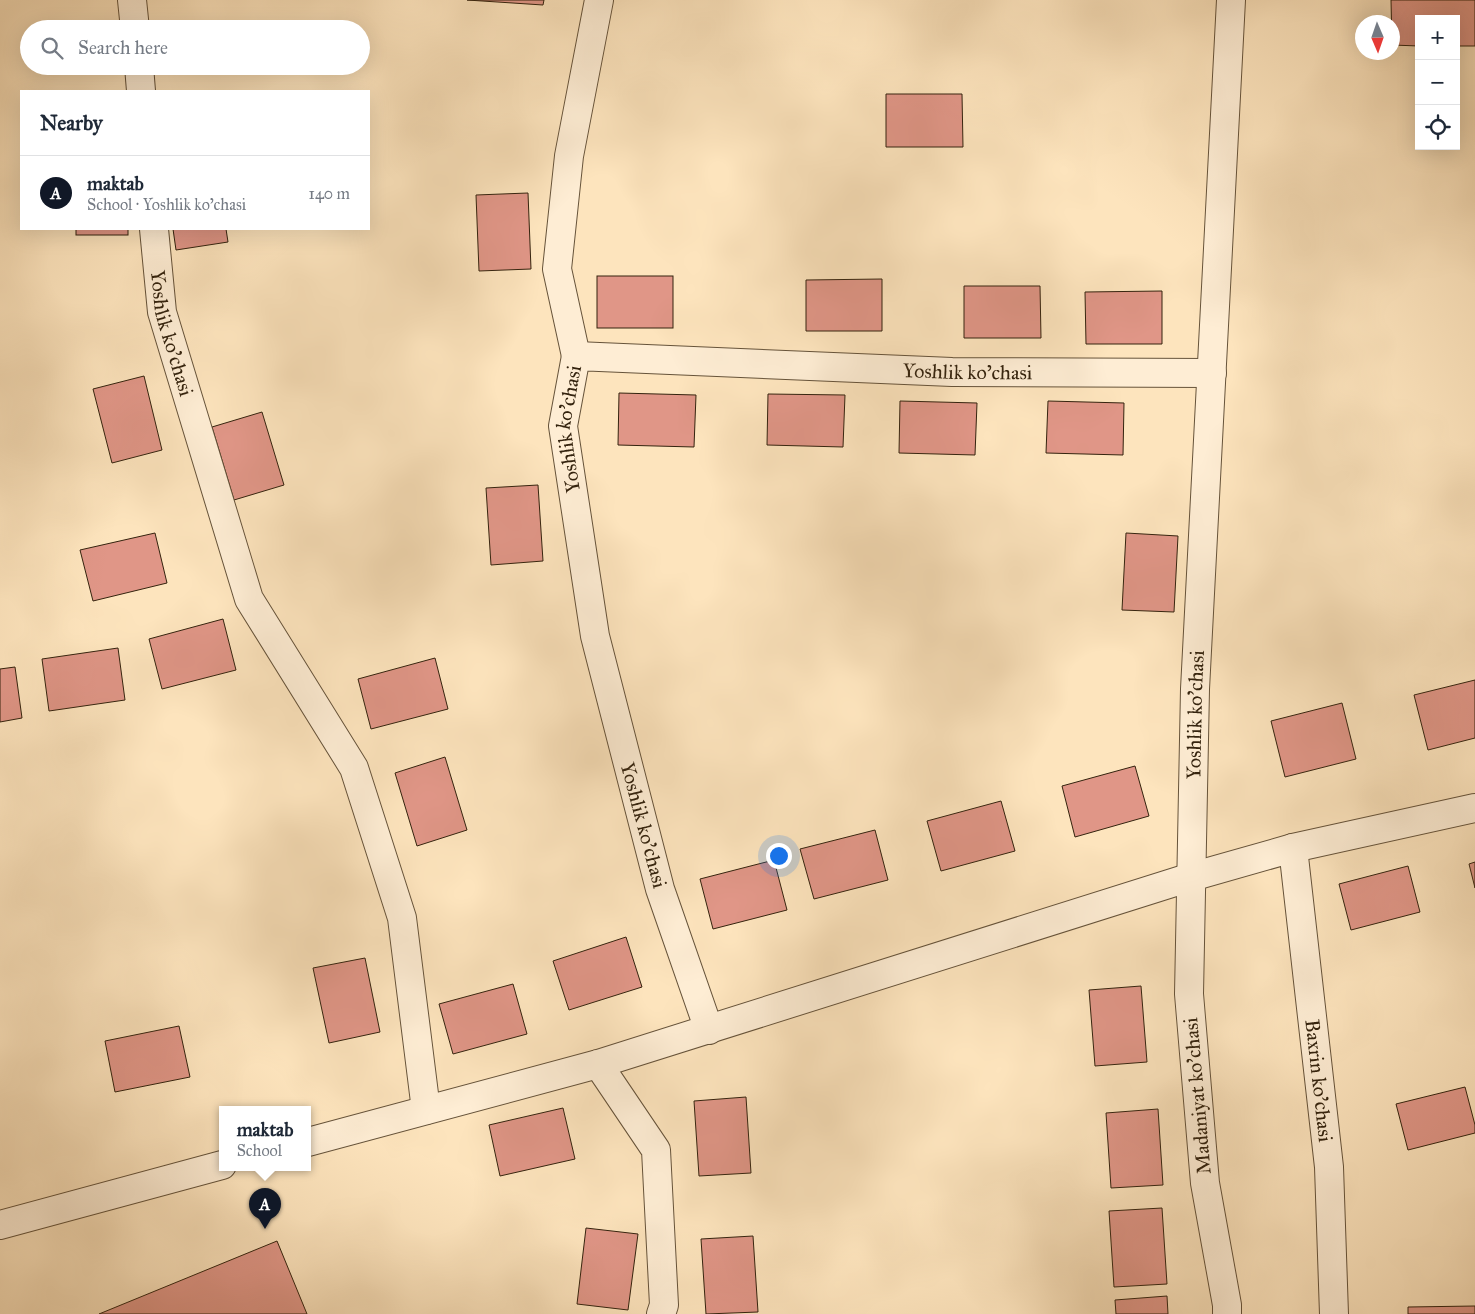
<!DOCTYPE html>
<html lang="en">
<head>
<meta charset="utf-8">
<style>
	body { margin:0; font-family:"IM FELL Great Primer",serif; background:#f2f2f3; color:#1f2937 }
	.controls { position:absolute; right:15px; top:15px; display:grid; overflow:hidden; border-radius:0px; box-shadow:0 5px 20px #0002 }
	.controls button { width:45px; height:45px; display:grid; place-items:center; padding:0; border:0; border-bottom:1px solid #e0e1e3; background:#fff; color:#1f2937; font:25px sans-serif }
	.compass { position:absolute; left:1355px; top:15px; width:45px; height:45px; border-radius:50%; background:#fff; box-shadow:0 5px 20px #0002; rotate:178deg }
	.you { position:absolute; left:778px; top:855px; width:18px; height:18px; margin:-12px; border:4px solid #fff; border-radius:50%; background:#1a73e8; box-shadow:0 0 0 8px #1a73e833 }
	.badge { display:grid; place-items:center; width:32px; height:32px; border-radius:50%; background:#111827; color:#fff; font-size:16px; font-weight:700 }
	.pin { position:absolute; translate:-50% -41px; filter:drop-shadow(0 1px 2px #0008) }
	.pin::after { content:''; position:absolute; top:26px; width:18px; height:15px; background:inherit; clip-path:polygon(0 0,100% 0,50% 100%) }
	.popup { position:absolute; left:219px; top:1106px; width:92px; height:65px; box-sizing:border-box; display:grid; place-content:center; border-radius:0px; background:#fff; filter:drop-shadow(0 1px 4px #0005); font-size:16px; white-space:nowrap; color:#747a83 }
	.popup b { font-size:19px; color:#1f2937 }
	.popup::after { content:''; position:absolute; left:50%; top:100%; margin-left:-10px; border:10px solid transparent; border-top-color:#fff }
	.list { margin:0; padding:0; list-style:none }
	h2 { display:flex; justify-content:space-between; align-items:center; height:65px; margin:0; padding:0 20px; font-size:21px }
	h2 small { font-size:16px; font-weight:400; color:#747a83 }
	.list li { display:grid; grid-template-columns:32px 1fr auto; gap:15px; align-items:center; box-sizing:border-box; height:75px; padding:0 20px; border-top:1px solid #e0e1e3 }
	.list b { display:block; font-size:19px; white-space:nowrap }
	.list p { margin:0; font-size:16px; white-space:nowrap; color:#747a83 }
	.list em { font-size:16px; font-style:normal; color:#747a83 }
	.icon { flex:none; width:28px; height:28px; fill:none; stroke:currentColor; stroke-width:2; stroke-linecap:round; stroke-linejoin:round }
	.map { position:relative; flex:none; width:1475px; height:1314px; overflow:hidden }
	.search { position:absolute; background:#fff; box-shadow:0 5px 20px #0002; left:20px; top:20px; width:350px; height:55px; display:flex; align-items:center; gap:12px; box-sizing:border-box; padding:0 18px; border-radius:28px; color:#747a83; font-size:19px }
	.panel { position:absolute; background:#fff; box-shadow:0 5px 20px #0002; left:20px; top:90px; width:350px; height:140px; border-radius:0px }
	.map>svg:first-child { display:block }
</style>
</head>
<body>
<div class="map">
<svg width="1475" height="1314" viewBox="0 0 1475 1314">
	<rect width="100%" height="100%" fill="#fde4bd"/>
	<filter id="stains"><feTurbulence type="fractalNoise" baseFrequency=".004" numOctaves="4"/><feColorMatrix values="0 0 0 0 .2 0 0 0 0 .09 0 0 0 0 .02 0 0 0 .5 -.17"/></filter>
	<radialGradient id="worn" r=".72"><stop offset=".6" stop-color="#630" stop-opacity="0"/><stop offset="1" stop-color="#630" stop-opacity=".3"/></radialGradient>
	<g fill="#e09687" stroke="#34230e">
		<path d="M467 0H544L543 5Z"/>
		<path d="M1391 0H1475V46H1456V19H1419V46L1392 45Z"/>
		<path d="M886 94H962L963 147H886Z"/>
		<path d="M528 193 531 269 479 271 476 195Z"/>
		<rect x="76" y="229" width="52" height="6"/>
		<path d="M173 229H226L228 242 176 250Z"/>
		<rect x="597" y="276" width="76" height="52"/>
		<path d="M882 279V331H806V280Z"/>
		<path d="M964 286H1040L1041 338H964Z"/>
		<path d="M1162 291V344H1086L1085 292Z"/>
		<path d="M144 376 162 450 112 463 93 389Z"/>
		<path d="M619 393 696 395 694 447 618 445Z"/>
		<path d="M768 394 845 395 843 447 767 445Z"/>
		<path d="M900 401 977 403 975 455 899 453Z"/>
		<path d="M1048 401 1124 403 1123 455 1046 453Z"/>
		<path d="M262 412 284 485 234 500 212 427Z"/>
		<path d="M538 485 543 561 491 565 486 488Z"/>
		<path d="M155 533 167 583 93 601 80 550Z"/>
		<path d="M1126 533 1178 536 1174 612 1122 610Z"/>
		<path d="M223 619 236 670 162 689 149 639Z"/>
		<path d="M118 648 125 700 49 711 42 659Z"/>
		<path d="M435 658 448 709 371 729 358 679Z"/>
		<path d="M15 667 22 718 0 722V669Z"/>
		<path d="M1475 680V738L1428 750 1414 695Z"/>
		<path d="M1342 703 1356 759 1285 777 1271 721Z"/>
		<path d="M445 757 467 830 417 846 395 773Z"/>
		<path d="M1135 766 1149 816 1075 837 1062 786Z"/>
		<path d="M1001 801 1015 851 941 871 927 821Z"/>
		<path d="M875 830 888 880 814 899 800 849Z"/>
		<path d="M774 860 787 910 713 929 700 879Z"/>
		<path d="M1475 862V888L1469 864Z"/>
		<path d="M1408 866 1420 912 1351 930 1339 884Z"/>
		<path d="M626 937 642 987 569 1010 553 961Z"/>
		<path d="M365 958 380 1032 329 1043 313 968Z"/>
		<path d="M513 984 527 1034 453 1054 439 1004Z"/>
		<path d="M1141 986 1147 1062 1095 1066 1089 990Z"/>
		<path d="M179 1026 190 1077 115 1092 105 1041Z"/>
		<path d="M1465 1087 1475 1125V1133L1408 1150 1396 1104Z"/>
		<path d="M746 1097 751 1173 699 1176 694 1101Z"/>
		<path d="M563 1108 575 1159 500 1176 489 1125Z"/>
		<path d="M1158 1109 1163 1185 1111 1188 1106 1113Z"/>
		<path d="M1162 1208 1167 1284 1114 1287 1109 1211Z"/>
		<path d="M586 1228 638 1234 628 1310 577 1304Z"/>
		<path d="M753 1236 758 1312 706 1314 701 1239Z"/>
		<path d="M277 1241 307 1314H99Z"/>
		<path d="M1167 1296 1168 1314H1116L1115 1300Z"/>
		<path d="M1475 1306V1314H1408V1307Z"/>
	</g>
	<g fill="none" stroke-linecap="round" stroke-linejoin="round">
		<g stroke="#66533a" stroke-width="30">
			<g id="minor">
				<path d="M132 0 135 29"/>
				<path d="M139 66 141 91"/>
				<path id="s1" d="M154 229 162 312 249 599 354 768 402 918 426 1110"/>
				<path d="M576 356 557 269 569 156 599 0"/>
				<path id="s2" d="M1293 848 1329 1167 1334 1314"/>
				<path id="s3" d="M709 1030 660 889 595 636 563 426 576 356 952 372 1212 373"/>
				<path d="M598 1064 656 1150 664 1305 661 1314"/>
				<path d="M308 1142 598 1064 1191 877 1293 848 1475 808"/>
				<path d="M0 1225 222 1165"/>
				<path id="s4" d="M1227 1314V1305L1205 1183 1189 994 1195 689 1231 0"/>
			</g>
		</g>
		<use href="#minor" stroke="#feedd4" stroke-width="28"/>
	</g>
	<g text-anchor="middle" stroke-width="4" stroke-linejoin="round" paint-order="stroke">
		<g font-size="20" fill="#34230e" stroke="#feedd4">
			<text dy="7" stroke="none"><textPath href="#s1" startOffset="106">Yoshlik ko'chasi</textPath></text>
			<text dy="7" stroke="none"><textPath href="#s3" startOffset="1086">Yoshlik ko'chasi</textPath></text>
			<text dy="7" stroke="none"><textPath href="#s3" startOffset="620">Yoshlik ko'chasi</textPath></text>
			<text dy="7" stroke="none"><textPath href="#s4" startOffset="602">Yoshlik ko'chasi</textPath></text>
			<text transform="translate(644 825) rotate(75)" y="7">Yoshlik ko'chasi</text>
			<text dy="7" stroke="none"><textPath href="#s2" startOffset="234">Baxrin ko'chasi</textPath></text>
			<text transform="translate(1197 1096) rotate(-95)" y="7">Madaniyat ko'chasi</text>
		</g>
	</g>
	<rect width="100%" height="100%" filter="url(#stains)"/>
	<rect width="100%" height="100%" fill="url(#worn)"/>
</svg>
<div class="controls">
<button>+</button>
<button>−</button>
<button><svg class="icon" aria-label="locate" viewBox="0 0 24 24"><circle cx="12" cy="12" r="6"/><path d="M12 2v4M12 18v4M2 12h4M18 12h4"/></svg></button>
</div>
<svg class="compass" viewBox="-18 -18 36 36"><path d="M0-13l5 13h-10z" fill="#e53935"/><path d="M0 13l5-13h-10z" fill="#747a83"/></svg>
<div class="you"></div>
<div class="pin badge" style="left:265px;top:1229px">A</div>
<div class="popup"><b>maktab</b>School</div>
<div class="search"><svg class="icon" aria-label="search" viewBox="0 0 24 24"><circle cx="10" cy="10" r="6"/><path d="M15 15l6 6"/></svg>Search here</div>
<section class="panel">
<h2>Nearby<small></small></h2>
<ul class="list">
<li><span class="badge">A</span><div><b>maktab</b><p>School · Yoshlik ko'chasi</p></div><em>140 m</em></li>
</ul>
</section>
</div>
</body>
</html>
